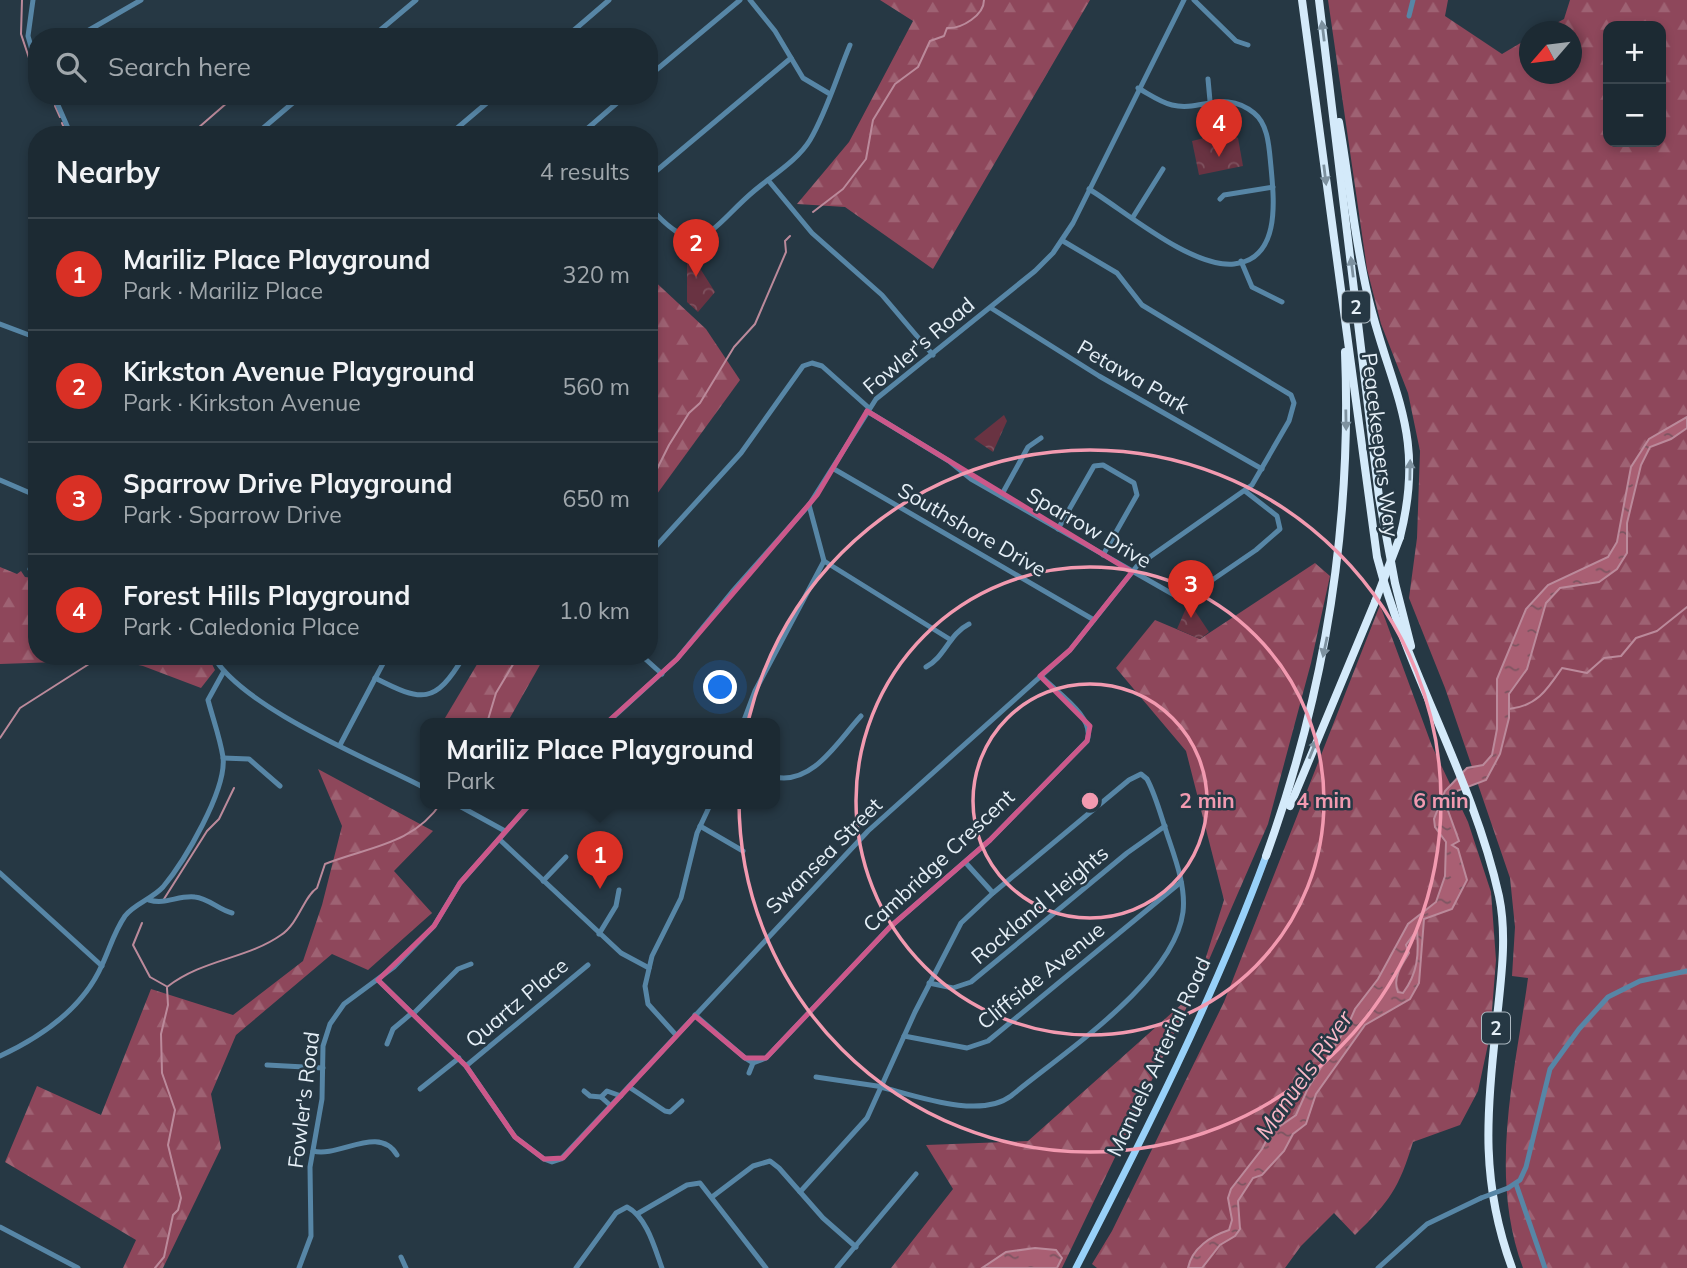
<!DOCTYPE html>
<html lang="en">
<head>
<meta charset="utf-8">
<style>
	body { margin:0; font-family:Mulish,sans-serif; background:#29363f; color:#f1f3f6 }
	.controls { position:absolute; right:21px; top:21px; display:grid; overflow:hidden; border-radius:14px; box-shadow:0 4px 10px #0003 }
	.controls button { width:63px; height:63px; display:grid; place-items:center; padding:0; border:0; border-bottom:2px solid #3a464e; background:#1c2a33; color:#f1f3f6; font:35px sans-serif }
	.compass { position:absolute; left:1519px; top:21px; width:63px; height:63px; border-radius:50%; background:#1c2a33; box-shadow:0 4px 10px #0003; rotate:242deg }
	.you { position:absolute; left:721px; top:688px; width:24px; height:24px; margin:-18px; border:5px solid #fff; border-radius:50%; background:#1a73e8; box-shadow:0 0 0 10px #1a73e833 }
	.badge { display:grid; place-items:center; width:46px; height:46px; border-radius:50%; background:#d93025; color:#fff; font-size:23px; font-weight:700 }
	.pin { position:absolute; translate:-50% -58px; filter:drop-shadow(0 2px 4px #0008) }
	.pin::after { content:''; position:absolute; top:37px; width:24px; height:21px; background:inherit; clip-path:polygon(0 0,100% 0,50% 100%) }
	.popup { position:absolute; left:420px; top:718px; width:360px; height:91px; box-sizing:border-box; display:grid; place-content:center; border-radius:14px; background:#1c2a33; filter:drop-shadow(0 2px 5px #0005); font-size:23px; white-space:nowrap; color:#a0a7ac }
	.popup b { font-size:26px; color:#f1f3f6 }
	.popup::after { content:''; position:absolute; left:50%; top:100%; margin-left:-14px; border:14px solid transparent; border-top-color:#1c2a33 }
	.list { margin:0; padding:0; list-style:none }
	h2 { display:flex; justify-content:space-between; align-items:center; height:91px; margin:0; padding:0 28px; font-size:30px }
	h2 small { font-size:23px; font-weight:400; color:#a0a7ac }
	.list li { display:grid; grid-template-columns:46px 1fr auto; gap:21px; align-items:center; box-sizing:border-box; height:112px; padding:0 28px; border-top:2px solid #3a464e }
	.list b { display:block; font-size:26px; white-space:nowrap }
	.list p { margin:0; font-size:23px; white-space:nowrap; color:#a0a7ac }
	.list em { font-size:23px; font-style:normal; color:#a0a7ac }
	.icon { flex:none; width:38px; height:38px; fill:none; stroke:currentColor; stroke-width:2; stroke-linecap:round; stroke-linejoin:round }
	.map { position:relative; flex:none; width:1687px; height:1268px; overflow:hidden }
	.search { position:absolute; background:#1c2a33; box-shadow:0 4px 10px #0003; left:28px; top:28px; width:630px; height:77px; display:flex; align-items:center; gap:18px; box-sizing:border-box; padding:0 24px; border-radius:28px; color:#a0a7ac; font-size:26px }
	.panel { position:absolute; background:#1c2a33; box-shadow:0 4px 10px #0003; left:28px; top:126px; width:630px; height:539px; border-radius:28px }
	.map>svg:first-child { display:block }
</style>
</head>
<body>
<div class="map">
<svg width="1687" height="1268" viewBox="0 0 1687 1268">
	<defs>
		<pattern id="forest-firs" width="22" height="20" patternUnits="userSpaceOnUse" patternTransform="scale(1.75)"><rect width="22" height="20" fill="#8e475b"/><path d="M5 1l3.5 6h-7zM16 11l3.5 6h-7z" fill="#9e6273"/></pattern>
		<pattern id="park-crowns" width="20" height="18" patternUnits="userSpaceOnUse" patternTransform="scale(1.75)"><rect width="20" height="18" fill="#693342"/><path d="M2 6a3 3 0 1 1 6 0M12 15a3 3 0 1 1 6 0" fill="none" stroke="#7e515e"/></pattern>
		<pattern id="water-ripples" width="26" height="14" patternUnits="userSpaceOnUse" patternTransform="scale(1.75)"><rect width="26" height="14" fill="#a95f73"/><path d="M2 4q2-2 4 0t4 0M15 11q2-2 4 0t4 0" fill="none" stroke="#7c5561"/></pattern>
	</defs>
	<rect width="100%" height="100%" fill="#263844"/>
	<g fill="url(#forest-firs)" fill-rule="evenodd">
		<path d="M880 0H1090L933 269 845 207 797 204 849 142 913 21Z"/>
		<path d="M1328 0H1448L1445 16 1502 54 1529 38 1530 74H1572V32L1542 31 1564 19 1570 0H1687V1268H1523C1488 1174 1515 1074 1528 978L1512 976 1515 927 1510 878 1445 688 1409 598 1417 538 1420 451 1408 393 1381 324 1367 269ZM1608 26H1661V142H1608Z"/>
		<path d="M649 276 706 329 740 380 649 505Z"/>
		<path d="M1315 563 1330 576 1311 663 1268 824 1195 992 1224 900 1186 751 1116 668 1155 620 1200 639Z"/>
		<path d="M0 567 17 574 21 571 25 577 33 578 37 586V656H208L215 670 201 688 143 666 115 660 0 664Z"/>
		<path d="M1380 605 1432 746 1468 822 1491 892 1496 960 1490 1035 1478 1091 1460 1125 1413 1142C1399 1188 1390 1201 1355 1235L1334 1213 1301 1246 1285 1268H1097L1092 1264 1112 1231 1224 1002Z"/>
		<path d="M482 656H545L507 723H442Z"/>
		<path d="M318 769 433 831 394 871 432 913 368 970 332 954 236 1035 211 1094 221 1148 163 1268H123L136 1240 5 1162 37 1086 101 1115 151 989 233 1015 303 961 322 905 342 826Z"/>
		<path d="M1193 994 1062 1268H891L953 1189 926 1145 1028 1141Z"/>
	</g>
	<g fill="url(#park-crowns)">
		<path d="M1229 132 1238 138 1243 166 1199 175 1192 141Z"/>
		<path d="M687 245H694L696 262 715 292 698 312 687 302Z"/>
		<path d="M1004 415 1007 421 993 452 974 439Z"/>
		<path d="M1191 605 1209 632 1200 639 1177 629 1187 606Z"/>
	</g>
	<g fill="url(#water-ripples)" stroke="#bb8a9b" stroke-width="2" fill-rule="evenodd">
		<path d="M1687 417V428L1671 439 1650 447 1641 465 1627 523V553L1617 569 1599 582 1560 588 1546 603 1527 669 1509 694V718L1500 754 1486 780 1454 792 1446 805 1459 841 1452 845 1458 849 1467 880 1452 909 1424 919 1419 983 1410 999 1365 1025 1316 1094 1306 1124 1293 1134 1284 1151 1262 1175 1253 1178 1238 1201 1240 1229 1235 1236 1220 1245 1202 1268H1188C1192 1248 1211 1236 1229 1230L1232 1220 1228 1198 1231 1189 1262 1149 1270 1133 1296 1115 1308 1088 1348 1025 1355 1009 1378 979 1408 924 1436 902 1445 876 1446 842 1435 827 1434 819 1445 791 1467 768 1483 765 1492 755 1497 729V679L1526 609 1548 585 1608 557 1617 542 1631 467 1649 439ZM1417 930C1419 954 1418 973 1403 993L1398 992C1392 978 1402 964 1409 953L1406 945Z"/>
		<path d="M1035 1248 1056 1250 1062 1258 1057 1268H982L1006 1252Z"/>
	</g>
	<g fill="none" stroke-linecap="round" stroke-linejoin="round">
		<g stroke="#bb8a9b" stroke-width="2">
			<path d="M22 0 21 34 34 73"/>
			<path d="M49 96 51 100"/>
			<path d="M55 106 60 117"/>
			<path d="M62 123 67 135"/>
			<path d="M190 135 228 102 253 96"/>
			<path d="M813 212 843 189 866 159 873 120 895 84 918 67 930 41 944 36 947 28C962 29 984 15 984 0"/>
			<path d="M649 476 657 469 669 445 689 413 700 403 734 347 755 324 786 252 785 241 790 236"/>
			<path d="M90 659 92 656"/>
			<path d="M1509 709C1537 706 1547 690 1562 668L1587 673 1604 658 1621 656 1636 638 1657 631 1687 607"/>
			<path d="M487 723 496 693 518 656"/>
			<path d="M0 738 20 708 89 664"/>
			<path d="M164 899 207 831 219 819 234 788"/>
			<path d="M142 923 133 945 150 977 166 986"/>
			<path d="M167 987C203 959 247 959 281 935 299 923 304 896 317 888L325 864C367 847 413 845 441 803"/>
			<path d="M155 1268 164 1257 173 1215 178 1210 181 1198 168 1145 175 1110 162 1073 161 1034 168 1005 167 988"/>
		</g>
		<g stroke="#5786a6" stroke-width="5">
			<path d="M33 0 28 36 37 67"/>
			<path d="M750 0 775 31 803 78 830 94"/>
			<path d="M1194 0 1236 41 1248 45"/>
			<path d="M1409 16 1413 0"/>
			<path d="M77 37 141 0"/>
			<path d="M372 37 416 0"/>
			<path d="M566 37 609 0"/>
			<path d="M649 76 740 0"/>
			<path d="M1208 79 1210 101"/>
			<path d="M54 96 71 135"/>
			<path d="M255 135 301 96"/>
			<path d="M449 135 495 96"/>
			<path d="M580 135 625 96"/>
			<path d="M649 177 791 58"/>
			<path d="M768 180 812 233 882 295 933 355"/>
			<path d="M1089 189C1125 211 1191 268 1234 264 1281 259 1274 200 1271 167 1269 149 1269 125 1254 113 1224 89 1201 112 1172 105 1160 102 1149 94 1138 88"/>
			<path d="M1220 199 1224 195 1273 187"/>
			<path d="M649 206C700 266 711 227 754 191 773 175 798 160 810 140 827 111 837 76 850 45"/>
			<path d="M1133 217 1163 169"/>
			<path d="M1241 261 1252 287 1282 302"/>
			<path d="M991 308 1099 376 1262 469"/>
			<path d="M0 324 37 338"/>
			<path d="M867 411 949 461 971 479 1183 600 1256 550 1280 529 1277 516 1245 491"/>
			<path d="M834 469 1094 620"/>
			<path d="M0 480 37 496"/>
			<path d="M1001 496 1028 447 1041 438"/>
			<path d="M1058 529 1094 466 1103 465 1134 483 1137 495 1103 555"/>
			<path d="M649 554 741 453 803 366 812 363 822 366 869 408"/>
			<path d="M824 561 951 640"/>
			<path d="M30 569 37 552"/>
			<path d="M213 656C243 708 369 759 425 788"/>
			<path d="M642 656 662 674"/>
			<path d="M926 667C945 657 949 634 969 624"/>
			<path d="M375 678C422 702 435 705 464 656"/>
			<path d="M607 723 677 659 732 592 809 505 876 399 1035 271 1053 253 1073 223 1184 0"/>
			<path d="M743 723 755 691 824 561 809 505"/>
			<path d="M340 745 387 656"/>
			<path d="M223 758 249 759 280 786"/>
			<path d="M775 777C813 785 838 741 861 716"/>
			<path d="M454 803 505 831"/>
			<path d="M700 826 743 851"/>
			<path d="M499 839 621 953 649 968"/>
			<path d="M965 862 993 893"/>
			<path d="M0 873 102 966"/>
			<path d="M543 881 566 857"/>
			<path d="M149 900C166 905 178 895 195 897 208 898 219 910 232 913"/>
			<path d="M599 934 616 906 619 890"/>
			<path d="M378 980 466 1066 515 1137 544 1159 552 1162 561 1159 868 831 1070 650 1137 566 1252 485 1289 421 1294 403 1291 395 1142 305 1117 273 1063 241"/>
			<path d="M929 983 953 988 971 982 1127 853 1165 826"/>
			<path d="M413 1014 458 969 471 964"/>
			<path d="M695 1015 745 1058 753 1063 766 1058 890 927 990 840 1087 741C1096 717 1056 692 1041 676"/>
			<path d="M676 1035 648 1004 645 986 652 956 681 898 697 833 711 803"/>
			<path d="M904 1036 967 1048 988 1041 1181 882"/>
			<path d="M387 1044 393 1029 412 1013"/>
			<path d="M0 1056C41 1037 83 1008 102 965 110 948 114 932 125 916 134 904 152 899 163 887 184 862 227 790 223 757 220 738 213 719 208 700L224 671"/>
			<path d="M267 1065 323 1068"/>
			<path d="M466 1066 588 965"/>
			<path d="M749 1073 753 1063"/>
			<path d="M629 1087 665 1111 670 1112 682 1101"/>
			<path d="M420 1089 459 1058"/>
			<path d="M584 1091 590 1096 601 1097 611 1106"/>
			<path d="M601 1097 607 1091 621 1096"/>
			<path d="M313 1151C339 1158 379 1124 397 1155"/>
			<path d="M1516 1184 1545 1268"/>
			<path d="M1508 1188 1520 1180 1526 1167 1550 1069 1579 1029 1608 997 1640 981 1687 971"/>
			<path d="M800 1192 867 1118 915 1012 961 923 993 893 1129 780 1141 774 1147 779C1156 796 1161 816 1167 834 1175 858 1186 886 1183 912 1174 981 1063 1053 1011 1096 979 1120 914 1095 877 1086L816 1077"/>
			<path d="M712 1197 753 1166 770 1161 779 1168 823 1218 856 1247"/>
			<path d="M637 1214 687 1185 700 1183 766 1268"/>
			<path d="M0 1227 78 1268"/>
			<path d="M401 1257 406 1268"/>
			<path d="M299 1268 311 1236 310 1167 322 1099 323 1046 330 1024 344 1004 394 967 434 926 460 883 531 803"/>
			<path d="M576 1268 616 1213 627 1207C647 1217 655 1249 662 1268"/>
			<path d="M837 1268 916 1174"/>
			<path d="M1378 1268 1427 1224 1481 1198"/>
		</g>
		<path stroke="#98d1f9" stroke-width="7" d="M1076 1268C1145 1134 1214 997 1266 856"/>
		<g stroke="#d4eafa" stroke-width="8">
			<path d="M1302 0 1377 557C1407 673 1473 778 1499 896 1508 939 1500 985 1496 1028 1486 1115 1481 1184 1512 1268"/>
			<path d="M1319 0 1379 497 1395 583 1411 646"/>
			<path d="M1339 122C1349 178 1354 236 1367 292 1389 389 1427 431 1400 537"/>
			<path d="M1290 806 1375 602"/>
			<path d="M1266 856C1325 693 1352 525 1345 352"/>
		</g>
		<path stroke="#5786a6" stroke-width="5" d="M1481 1198 1508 1188"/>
		<path stroke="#d4eafa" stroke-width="8" d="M1375 602 1400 537"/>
	</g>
	<defs><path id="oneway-solid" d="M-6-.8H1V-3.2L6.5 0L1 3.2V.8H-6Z" transform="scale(1.75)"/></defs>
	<g fill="#7d919f">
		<use href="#oneway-solid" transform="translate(1323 31) rotate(-97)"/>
		<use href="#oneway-solid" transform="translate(1325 175) rotate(83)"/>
		<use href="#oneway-solid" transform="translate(1352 267) rotate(-97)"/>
		<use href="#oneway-solid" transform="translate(1346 420) rotate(89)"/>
		<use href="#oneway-solid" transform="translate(1410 470) rotate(-89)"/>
		<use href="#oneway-solid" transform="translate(1325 647) rotate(102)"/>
		<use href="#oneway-solid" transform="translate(1313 749) rotate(-68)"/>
	</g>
	<path fill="none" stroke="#cc588a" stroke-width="5" stroke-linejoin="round" d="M867 411 1132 572 1070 650 1040 676 1090 726 1087 741 990 840 890 927 766 1058H745L695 1016 563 1158 544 1159 515 1137 466 1066 378 980 434 926 460 883 581 746 677 659 817 495Z"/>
	<g fill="none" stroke="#f29ab0" stroke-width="3.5">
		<circle cx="1090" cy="801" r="117"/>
		<circle cx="1090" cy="801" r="234"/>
		<circle cx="1090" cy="801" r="351"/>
	</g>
	<g text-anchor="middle" stroke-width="5" stroke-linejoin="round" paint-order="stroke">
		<g fill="#263844" stroke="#acb8c1" stroke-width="2">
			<rect x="1342" y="291.5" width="28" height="31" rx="5"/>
			<rect x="1482" y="1012.5" width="28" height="31" rx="5"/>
		</g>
		<g font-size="19" font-weight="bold" fill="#e5eff7">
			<text x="1356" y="314">2</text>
			<text x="1496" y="1035">2</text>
		</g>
		<g font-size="21" fill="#e5eff7" stroke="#263844">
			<text transform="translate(919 346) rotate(-40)" y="7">Fowler's Road</text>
			<text transform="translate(1133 377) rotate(30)" y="7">Petawa Park</text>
			<text transform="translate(1380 445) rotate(83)" y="7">Peacekeepers Way</text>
			<text transform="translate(1089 528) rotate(30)" y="7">Sparrow Drive</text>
			<text transform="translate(972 530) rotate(30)" y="7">Southshore Drive</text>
			<text transform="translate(824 856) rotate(-45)" y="7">Swansea Street</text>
			<text transform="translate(939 861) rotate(-43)" y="7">Cambridge Crescent</text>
			<text transform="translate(1040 905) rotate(-40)" y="7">Rockland Heights</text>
			<text transform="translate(1041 976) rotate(-39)" y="7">Cliffside Avenue</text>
			<text transform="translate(517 1003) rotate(-40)" y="7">Quartz Place</text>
			<text transform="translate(1159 1057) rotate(-65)" y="7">Manuels Arterial Road</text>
			<text transform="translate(304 1100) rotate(-83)" y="7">Fowler's Road</text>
		</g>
		<g font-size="23" font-style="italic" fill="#f9b8c7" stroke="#263844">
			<text transform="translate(1304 1075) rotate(-55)" y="8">Manuels River</text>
		</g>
	</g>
	<circle cx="1090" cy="801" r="10" fill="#f29ab0" stroke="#263844" stroke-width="3.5"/>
	<g font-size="21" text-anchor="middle" font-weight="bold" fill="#f29ab0" stroke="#263844" stroke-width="5" stroke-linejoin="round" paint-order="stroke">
		<text x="1207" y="808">2 min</text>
		<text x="1324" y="808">4 min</text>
		<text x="1441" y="808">6 min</text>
	</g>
</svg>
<div class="controls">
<button>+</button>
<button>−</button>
</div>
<svg class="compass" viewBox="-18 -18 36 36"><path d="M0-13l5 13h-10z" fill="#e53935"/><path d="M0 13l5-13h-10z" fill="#a0a7ac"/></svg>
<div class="you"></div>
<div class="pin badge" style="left:600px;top:889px">1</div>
<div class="popup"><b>Mariliz Place Playground</b>Park</div>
<div class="pin badge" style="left:696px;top:277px">2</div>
<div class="pin badge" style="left:1191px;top:618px">3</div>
<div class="pin badge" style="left:1219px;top:157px">4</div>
<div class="search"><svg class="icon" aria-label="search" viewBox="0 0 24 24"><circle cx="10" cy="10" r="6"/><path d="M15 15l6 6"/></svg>Search here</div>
<section class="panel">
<h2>Nearby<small>4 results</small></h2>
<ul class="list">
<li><span class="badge">1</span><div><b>Mariliz Place Playground</b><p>Park · Mariliz Place</p></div><em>320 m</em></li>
<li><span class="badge">2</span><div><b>Kirkston Avenue Playground</b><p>Park · Kirkston Avenue</p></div><em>560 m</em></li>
<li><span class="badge">3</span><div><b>Sparrow Drive Playground</b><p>Park · Sparrow Drive</p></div><em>650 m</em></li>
<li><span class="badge">4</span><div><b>Forest Hills Playground</b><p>Park · Caledonia Place</p></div><em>1.0 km</em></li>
</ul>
</section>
</div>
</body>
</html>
